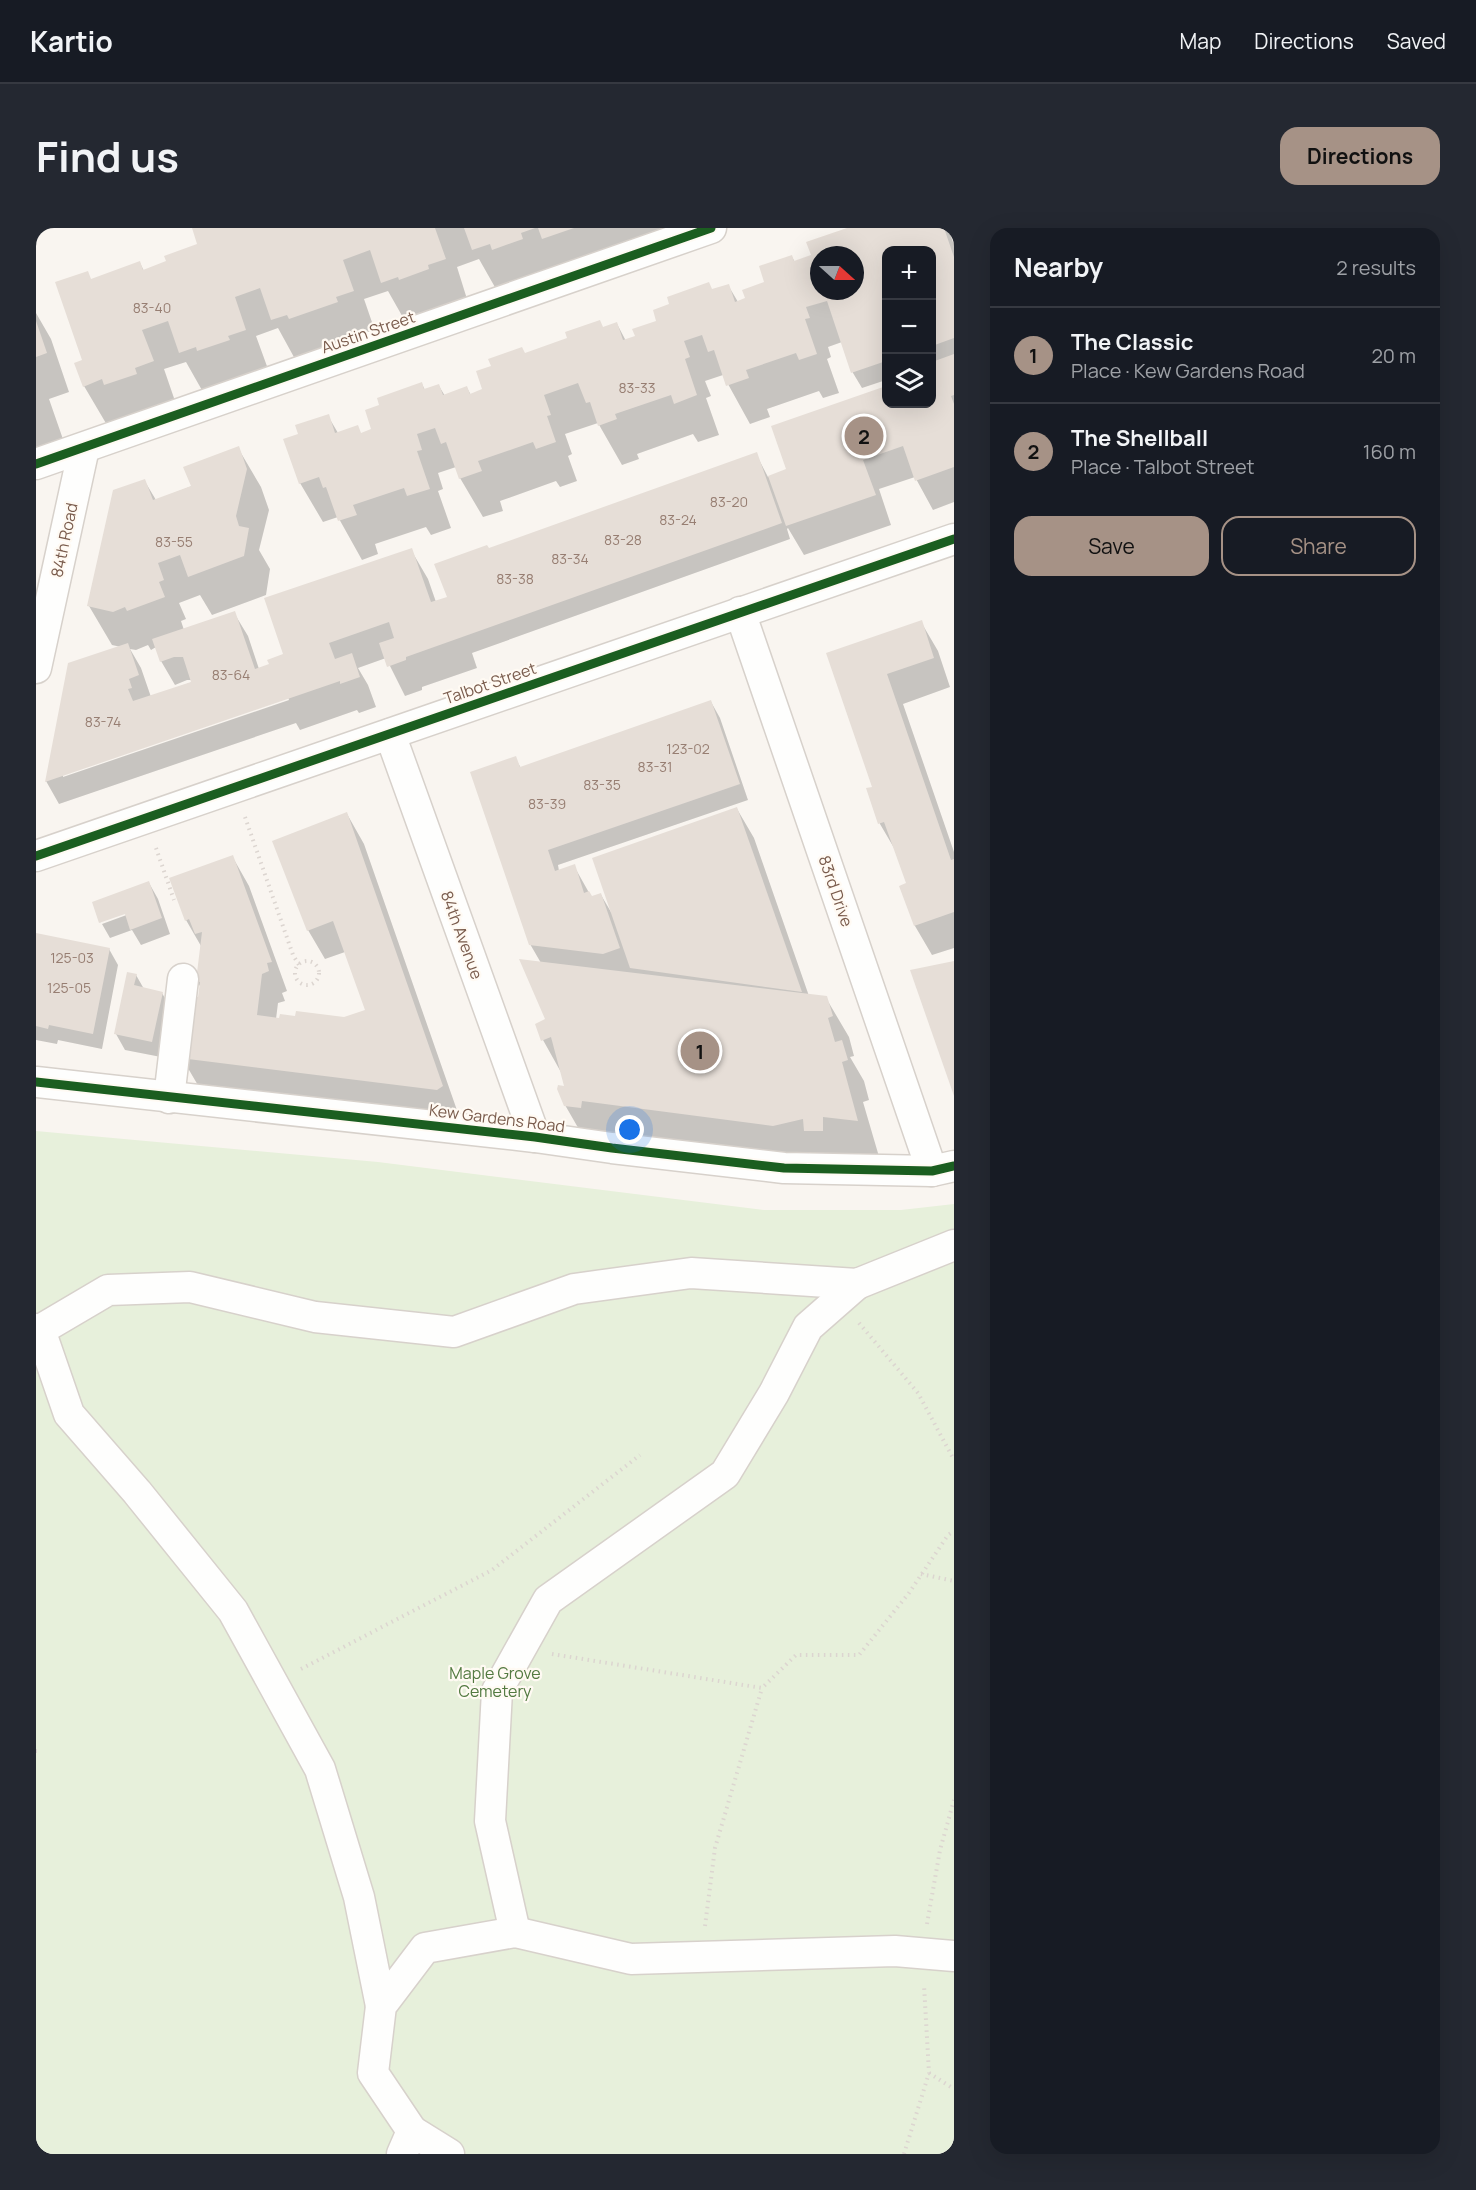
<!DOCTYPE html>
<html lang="en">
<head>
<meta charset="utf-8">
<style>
	body { margin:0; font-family:Manrope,sans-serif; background:#242831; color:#f1f3f6 }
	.controls { position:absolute; right:18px; top:18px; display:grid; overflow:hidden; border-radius:12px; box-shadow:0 6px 24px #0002 }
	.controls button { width:54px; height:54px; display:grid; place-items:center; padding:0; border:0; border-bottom:2px solid #363941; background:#171b24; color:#f1f3f6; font:30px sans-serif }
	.compass { position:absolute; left:774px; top:18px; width:54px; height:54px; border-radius:50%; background:#171b24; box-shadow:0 6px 24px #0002; rotate:111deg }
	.you { position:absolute; left:594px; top:902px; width:21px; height:21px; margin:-15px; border:4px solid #fff; border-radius:50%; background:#1a73e8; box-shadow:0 0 0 9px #1a73e833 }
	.badge { display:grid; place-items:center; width:39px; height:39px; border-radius:50%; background:#a69286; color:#111; font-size:20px; font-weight:700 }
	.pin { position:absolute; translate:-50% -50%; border:3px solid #fff; box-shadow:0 2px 6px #0006 }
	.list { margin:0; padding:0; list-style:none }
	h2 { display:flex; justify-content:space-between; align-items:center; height:78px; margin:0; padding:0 24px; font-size:26px }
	h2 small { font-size:20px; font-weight:400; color:#9ea1a6 }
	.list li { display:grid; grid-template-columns:39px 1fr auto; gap:18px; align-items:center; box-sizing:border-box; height:96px; padding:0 24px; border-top:2px solid #363941 }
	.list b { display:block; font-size:22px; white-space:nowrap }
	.list p { margin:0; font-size:20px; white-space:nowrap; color:#9ea1a6 }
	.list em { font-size:20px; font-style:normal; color:#9ea1a6 }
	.actions { display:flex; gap:12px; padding:18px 24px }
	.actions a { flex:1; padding:14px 0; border:2px solid #a69286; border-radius:18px; text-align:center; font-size:21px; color:#a69286 }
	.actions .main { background:#a69286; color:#111 }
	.icon { flex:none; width:33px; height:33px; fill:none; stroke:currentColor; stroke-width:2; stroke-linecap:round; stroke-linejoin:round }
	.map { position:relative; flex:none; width:918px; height:1926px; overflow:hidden; border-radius:18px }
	header { display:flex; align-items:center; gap:36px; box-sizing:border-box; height:84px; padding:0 30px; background:#171b24; border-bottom:2px solid #363941 }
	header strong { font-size:28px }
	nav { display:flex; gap:33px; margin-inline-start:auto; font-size:21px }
	.intro { display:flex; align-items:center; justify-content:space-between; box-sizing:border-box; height:144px; padding:0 36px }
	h1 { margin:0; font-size:42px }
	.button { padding:15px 27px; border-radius:18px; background:#a69286; color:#111; font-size:21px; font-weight:700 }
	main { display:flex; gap:36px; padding:0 36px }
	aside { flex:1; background:#171b24; border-radius:18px; box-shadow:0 6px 24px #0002 }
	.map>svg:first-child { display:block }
</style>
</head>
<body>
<header>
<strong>Kartio</strong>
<nav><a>Map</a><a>Directions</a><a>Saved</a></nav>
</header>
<div class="intro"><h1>Find us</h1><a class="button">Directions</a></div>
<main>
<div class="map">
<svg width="918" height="1926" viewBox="0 0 918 1926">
	<rect width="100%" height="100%" fill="#f9f5f0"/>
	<path fill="#e7f0db" d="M0 903 342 934 728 982H865L918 976V1926H0Z"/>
	<g fill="#0003" fill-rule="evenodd">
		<path d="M157 0H642L460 61 443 31 421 39 431 71 369 93 352 63 328 71 339 103 259 131 242 100 220 108 232 141 167 164 150 134 128 141 139 173 71 197 48 158V133L55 52 104 35 108 43 132 34 163 17Z"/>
		<path d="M816 0H912L918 17V274L897 282 879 249 843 261 855 297 768 327 752 300 751 301 754 311 436 425 441 440 386 459V462L369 468 350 430 322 440 332 457 340 479 323 485 321 482 264 502 260 495 23 576 10 553 85 419 76 417 53 378 108 252 120 272 156 258 202 220 225 259 233 282 223 322 234 341 230 367 176 387 164 367 143 375 150 391 145 393 148 402 198 385 212 408 223 441 235 437 375 322 392 351 400 374 412 370 453 322 720 226 732 249 752 242 737 199 850 160V176H896V22H850V152L826 160 817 145 806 114 792 119 795 129 791 131 803 165 787 170 783 163 731 181 734 189 714 196 687 147 669 153 675 168 670 170 683 207 662 214 657 206 601 226 603 231 586 237 562 195 529 206 536 226 532 228 541 253 524 259 520 253 464 273 467 283 447 289 424 250 420 239 402 245 407 261 402 263 415 300 395 307 390 299 339 316 342 326 326 332 302 289 287 294 264 255V207L292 188 302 205 325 206 337 202 386 156 389 162 403 158 409 168 431 160 435 167 448 162 489 127 581 96 590 113 601 109 622 94 676 63 692 57 702 74 711 71 756 29 759 34 777 28ZM783 27H819V63H783ZM112 417 115 422 120 419 125 433 139 457 151 452H162L115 469 105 440 94 421 100 422ZM252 469 253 472 27 549V546Z"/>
		<path d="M0 85 15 111 33 164 13 171 29 217 0 226Z"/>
		<path d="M885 394 902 423 914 459 867 476 918 624V720L896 727 879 698 865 659 872 656 861 625 844 596 832 561 838 560 792 426Z"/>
		<path d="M675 474 684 490 712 572 522 637 523 643 538 638 556 670 565 667 575 684 701 581 718 610 773 768 790 770 813 809 818 828 814 829 828 853 833 872 827 874 844 932 809 942 552 917 529 877V860L526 846 507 812 511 791 505 735 494 716 479 530 485 540Z"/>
		<path d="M311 586 328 616 423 888 163 859 146 830 164 771 165 760 161 753 165 718 150 692 196 628 213 658 251 763 246 765 249 773 242 775 240 791H309L331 782 309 724 289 731 272 702Z"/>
		<path d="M113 655 122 671 134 706 105 717 96 702 74 710 66 696 96 685 95 682 65 693V695L58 675Z"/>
		<path d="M0 707 73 721 82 737 66 821 22 812 21 816 0 812Z"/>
		<path d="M100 747 108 761 126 765 135 781 125 829 89 822 80 806Z"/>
	</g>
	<g fill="#e6ded7" fill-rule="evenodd">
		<path d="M156 0H399L410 31 392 37 393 41 363 52 362 49 345 55 334 22 307 32 318 63 300 69 302 74 253 91 251 87 235 92 224 60 199 69 210 102 192 108 194 112 161 123 160 119 143 125 132 93 106 102 118 133 99 140 101 146 68 157 66 151 47 159 38 135 46 132 19 54 52 43 55 51 104 33 107 42 130 33 128 28 161 16Z"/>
		<path d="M428 0H499L485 5 487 11 456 22 454 16 436 22Z"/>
		<path d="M502 0H538L506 11Z"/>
		<path d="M811 0H908L918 29V110L896 118V22H850V133L815 145 791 73 770 79 774 90 769 91 781 126 763 132 760 125 710 142 713 150 690 158 678 122 672 124 666 107 648 113 654 129 649 131 661 167 638 176 635 167 579 186 581 191 562 198 554 174 550 175 542 155 508 167 515 187 511 188 520 214 500 221 497 214 442 233 446 243 423 251 410 214 405 216 399 200 381 206 386 222 381 223 394 261 371 268 368 260 317 277 321 287 302 293 290 259 287 260 283 249 263 256 247 211 262 206 259 197 293 186 299 205 322 197 325 205 335 201 329 182 343 177 341 170 386 154 388 161 403 156 407 167 431 158 434 166 446 161 440 143 455 138 452 131 486 119 489 125 531 110 529 104 564 92 567 99 581 94 587 112 599 108 596 101 620 93 617 82 633 76 631 69 673 54 676 61 693 56 699 74 709 70 706 62 728 54 723 38 756 27 758 33 775 27 770 14ZM783 27H819V63H783Z"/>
		<path d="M0 93 11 125 0 129Z"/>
		<path d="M918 126V167L915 168 918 176V239L879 253 867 218 827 232 840 267 750 298 732 248 750 241 735 198 850 158V176H896V134Z"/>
		<path d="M203 218 211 241 200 288 203 298 213 300 208 328 152 349 144 327 122 335 128 352 123 354 129 369 91 383 89 379 77 384 51 378 77 262 109 251 117 272 155 258 147 239Z"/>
		<path d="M721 224 746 295 370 429V432L351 439 343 415 358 410 353 394 293 415 299 431 316 425 324 449 304 456V453L9 554 32 435 92 415 103 447 93 451 96 460 92 461 97 473 155 454 147 429H138L124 434 116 411 199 383 219 441 233 436 231 432 247 426 228 370 376 320 395 374 411 369 398 336 451 317 453 320Z"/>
		<path d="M886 392 898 430 851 446 915 632 918 631V684L878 698 863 658 870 655 848 594 842 596 830 560 836 559 790 425Z"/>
		<path d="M675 472 704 556 512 622 519 643 539 636 548 665 553 663 556 668 565 665 584 720 567 726 493 717 434 544 480 528 484 539Z"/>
		<path d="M701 579 766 764 594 740 556 630Z"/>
		<path d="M311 584 407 858 401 862 144 830 152 768 162 769 164 754 160 753 166 704 159 706 153 691 149 693 133 650 197 627 236 734 231 735 233 743 226 746 221 787 243 790 244 786 259 788 260 783 308 789 329 782 297 693 271 703 236 613Z"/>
		<path d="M113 653 126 690 94 702 89 686 63 695 56 674Z"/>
		<path d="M0 705 74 720 57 806 13 797 12 801 0 798Z"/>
		<path d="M483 731 791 768 797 788 792 790 799 814 806 812 812 832 806 834 822 893 787 889V903H768L767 891 737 898 546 873 545 880 528 878 521 861 522 857 528 858 515 809 505 813 499 796 509 791Z"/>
		<path d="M918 733V868L874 742Z"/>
		<path d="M91 744 101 746 98 757 127 764 116 814 78 806Z"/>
	</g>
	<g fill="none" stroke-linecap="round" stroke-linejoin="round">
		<g stroke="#d7d1cb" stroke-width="33">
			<g id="minor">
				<path d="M0 236 675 0"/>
				<path d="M704 384 896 943"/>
				<path d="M0 440 48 220"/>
				<path d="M354 506 499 909"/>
				<path d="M0 628 918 311"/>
				<path d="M0 854 499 909 576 920 748 940 896 943 918 938"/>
				<path d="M133 870 147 751"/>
				<path d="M0 1101 4 1102 72 1062 154 1059 279 1089 418 1104 538 1061 655 1045 821 1056 918 1017"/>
				<path d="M4 1102 33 1186 101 1264 197 1383 284 1541 323 1669 345 1778"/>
				<path d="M479 1704 454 1593 461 1463 512 1372 689 1246 738 1165 772 1099 821 1056"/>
				<path d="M376 1903 413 1926"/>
				<path d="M366 1926 376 1903 337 1845 345 1778 389 1720 479 1704 595 1731 859 1723 918 1728"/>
			</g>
		</g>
		<g stroke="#dcd5d0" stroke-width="4" stroke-dasharray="1.5 4.5" stroke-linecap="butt">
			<path d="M209 589 257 727 263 737"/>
			<path d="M120 620 138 672"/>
			<circle cx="271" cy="745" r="12"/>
			<path d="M823 1095 882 1165 918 1232"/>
			<path d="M885 1346 918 1353"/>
			<path d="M516 1426 726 1460 760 1427H823L873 1365 912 1307 918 1303"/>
			<path d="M265 1441 456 1342 604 1227"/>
			<path d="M0 1523H1"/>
			<path d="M891 1696 904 1622 918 1572"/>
			<path d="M669 1698 679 1620 726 1460"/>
			<path d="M893 1845 918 1861"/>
			<path d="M868 1926 893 1845 888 1757"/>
		</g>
		<use href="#minor" stroke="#fefefd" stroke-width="30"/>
		<g stroke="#fffaf3" stroke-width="13">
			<g id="cycleway">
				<path d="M0 236 675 0"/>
				<path d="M0 628 918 311"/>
				<path d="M0 854 499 909 576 920 748 940 896 943 918 938"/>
			</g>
		</g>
		<use href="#cycleway" stroke="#1b5e20" stroke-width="9"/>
	</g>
	<g text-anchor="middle" stroke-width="4.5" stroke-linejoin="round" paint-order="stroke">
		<g font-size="14" fill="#977e72">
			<text x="116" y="85">83-40</text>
			<text x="601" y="165">83-33</text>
			<text x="693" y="279">83-20</text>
			<text x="642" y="297">83-24</text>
			<text x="587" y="317">83-28</text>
			<text x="138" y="319">83-55</text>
			<text x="534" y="336">83-34</text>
			<text x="479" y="356">83-38</text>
			<text x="195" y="452">83-64</text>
			<text x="67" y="499">83-74</text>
			<text x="652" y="526">123-02</text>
			<text x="619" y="544">83-31</text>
			<text x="566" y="562">83-35</text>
			<text x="511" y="581">83-39</text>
			<text x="36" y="735">125-03</text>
			<text x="33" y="765">125-05</text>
		</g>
		<g font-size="16" fill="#7a5c4d" stroke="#fffaf3">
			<text transform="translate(332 104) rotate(-19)" y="6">Austin Street</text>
			<text transform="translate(28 312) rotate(-78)" y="6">84th Road</text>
			<text transform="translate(454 455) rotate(-19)" y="6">Talbot Street</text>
			<text transform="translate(800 663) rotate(71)" y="6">83rd Drive</text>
			<text transform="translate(426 707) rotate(70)" y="6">84th Avenue</text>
			<text transform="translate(461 890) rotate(7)" y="6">Kew Gardens Road</text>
		</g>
		<g font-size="16" fill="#537a41" stroke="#fffaf3">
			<text x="459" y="1451">Maple Grove<tspan x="459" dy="18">Cemetery</tspan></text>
		</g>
	</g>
</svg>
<div class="controls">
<button>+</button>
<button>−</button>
<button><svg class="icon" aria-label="layers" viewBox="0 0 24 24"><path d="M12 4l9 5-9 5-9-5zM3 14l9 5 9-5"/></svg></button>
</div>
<svg class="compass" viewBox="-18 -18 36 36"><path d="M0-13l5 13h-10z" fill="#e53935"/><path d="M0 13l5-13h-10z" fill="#9ea1a6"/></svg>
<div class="you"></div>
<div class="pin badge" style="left:664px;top:823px">1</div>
<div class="pin badge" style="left:828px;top:208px">2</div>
</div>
<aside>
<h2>Nearby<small>2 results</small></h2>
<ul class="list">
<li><span class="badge">1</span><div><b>The Classic</b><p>Place · Kew Gardens Road</p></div><em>20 m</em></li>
<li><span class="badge">2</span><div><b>The Shellball</b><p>Place · Talbot Street</p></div><em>160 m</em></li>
</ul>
<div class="actions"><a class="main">Save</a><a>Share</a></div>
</aside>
</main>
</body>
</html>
